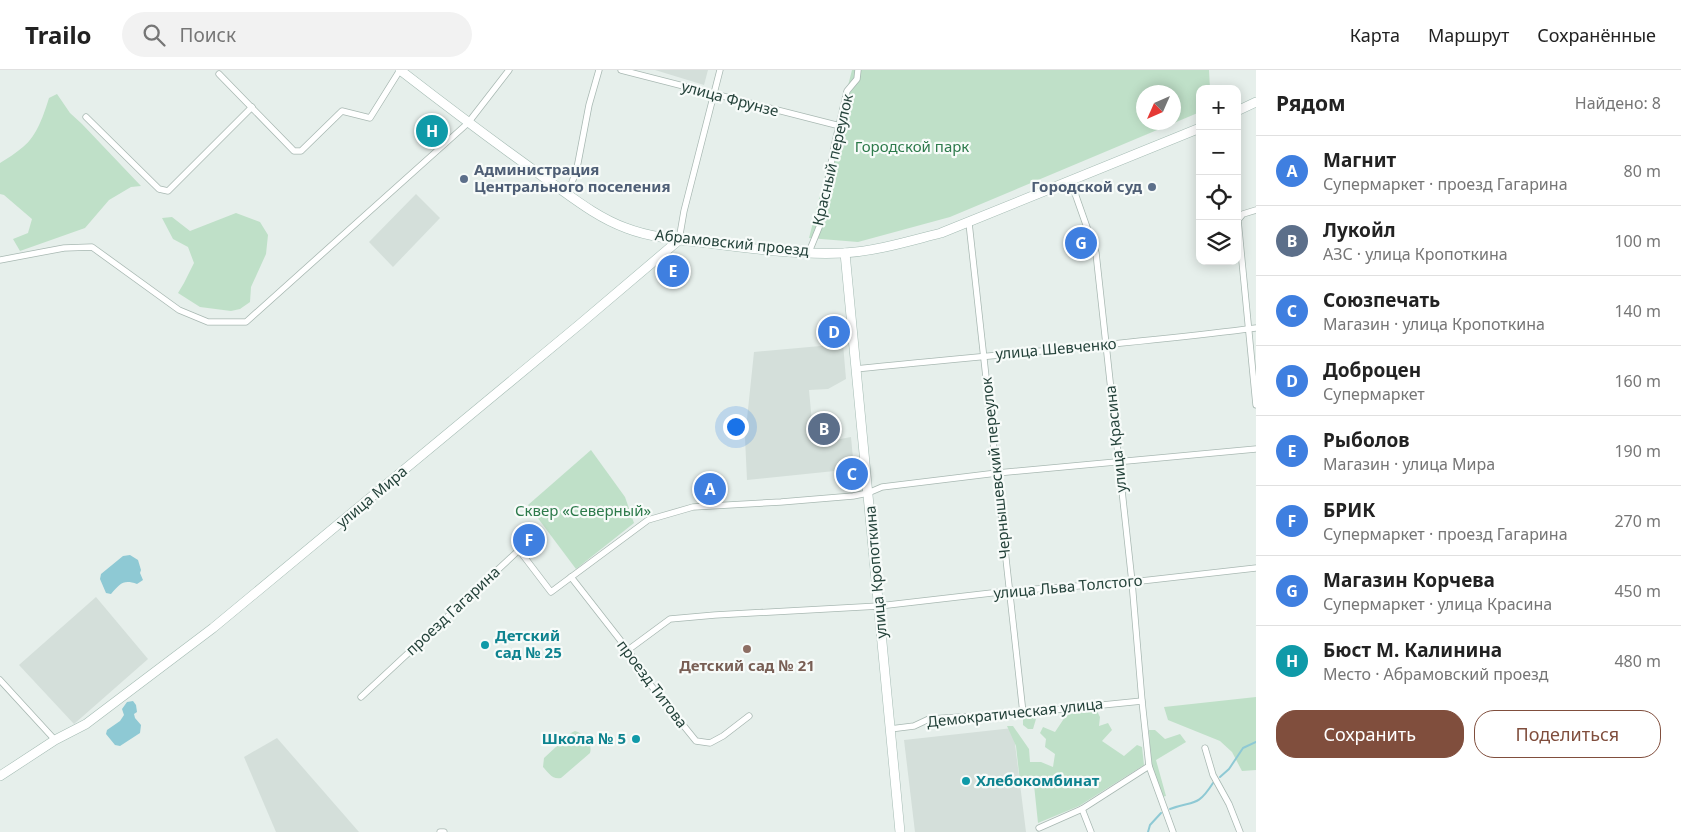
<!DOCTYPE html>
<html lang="ru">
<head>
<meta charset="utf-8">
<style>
	body { margin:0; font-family:"Noto Sans",sans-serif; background:#f2f2f2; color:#222 }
	.controls { position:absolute; right:15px; top:15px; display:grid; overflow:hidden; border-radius:10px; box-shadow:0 2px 12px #0003 }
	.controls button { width:45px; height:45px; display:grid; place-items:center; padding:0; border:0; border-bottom:1px solid #e0e0e0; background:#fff; color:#222; font:25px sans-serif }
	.compass { position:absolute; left:1136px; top:15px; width:45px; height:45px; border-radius:50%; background:#fff; box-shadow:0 2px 12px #0003; rotate:225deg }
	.you { position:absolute; left:735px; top:356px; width:18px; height:18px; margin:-12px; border:4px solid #fff; border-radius:50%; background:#1a73e8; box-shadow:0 0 0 8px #1a73e833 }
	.badge { display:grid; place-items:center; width:32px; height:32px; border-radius:50%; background:#804e3d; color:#fff; font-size:16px; font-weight:700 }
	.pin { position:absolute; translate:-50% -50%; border:2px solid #fff; box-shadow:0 1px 5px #0006 }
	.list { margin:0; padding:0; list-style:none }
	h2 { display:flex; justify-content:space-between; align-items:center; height:65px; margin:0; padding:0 20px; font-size:21px }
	h2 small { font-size:16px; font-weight:400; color:#767676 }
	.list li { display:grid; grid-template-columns:32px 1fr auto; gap:15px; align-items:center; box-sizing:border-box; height:70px; padding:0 20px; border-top:1px solid #e0e0e0 }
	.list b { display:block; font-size:19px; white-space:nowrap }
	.list p { margin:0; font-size:16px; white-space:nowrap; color:#767676 }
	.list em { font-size:16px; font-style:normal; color:#767676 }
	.actions { display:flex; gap:10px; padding:15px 20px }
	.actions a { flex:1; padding:11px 0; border:1px solid #804e3d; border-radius:20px; text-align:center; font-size:18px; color:#804e3d }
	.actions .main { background:#804e3d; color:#fff }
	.icon { flex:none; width:28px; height:28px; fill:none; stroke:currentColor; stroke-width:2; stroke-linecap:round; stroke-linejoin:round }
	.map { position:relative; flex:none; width:1256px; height:762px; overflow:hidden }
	header { display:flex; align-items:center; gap:30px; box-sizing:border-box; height:70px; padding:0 25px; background:#fff; border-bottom:1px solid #e0e0e0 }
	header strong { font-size:24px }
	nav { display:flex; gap:28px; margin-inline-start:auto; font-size:18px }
	.search { width:350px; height:45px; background:#f2f2f2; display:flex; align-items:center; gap:12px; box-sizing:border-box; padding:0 18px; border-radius:28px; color:#767676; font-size:19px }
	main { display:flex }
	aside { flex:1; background:#fff }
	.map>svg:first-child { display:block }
</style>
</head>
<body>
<header>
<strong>Trailo</strong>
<div class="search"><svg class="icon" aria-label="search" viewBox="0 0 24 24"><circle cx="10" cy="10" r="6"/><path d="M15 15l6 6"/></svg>Поиск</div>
<nav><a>Карта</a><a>Маршрут</a><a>Сохранённые</a></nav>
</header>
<main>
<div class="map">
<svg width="1256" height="762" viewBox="0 0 1256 762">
	<rect width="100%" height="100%" fill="#e6efeb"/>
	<g fill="#d4dfda">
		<path d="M655 0H708L704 15Z"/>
		<path d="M416 124 440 148 393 197 369 172Z"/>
		<path d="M843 274 846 309 828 319 809 320 814 374 851 367 854 399 747 410 745 368 754 282Z"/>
		<path d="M96 527 148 589 74 654 19 595Z"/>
		<path d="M1013 658 1026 762H915L904 670Z"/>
		<path d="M277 668 359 762H276L244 687Z"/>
	</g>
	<g fill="#bfe0c8" fill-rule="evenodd">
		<path d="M852 0H1209L1210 19H1200V42L950 147 858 172 809 168ZM1144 22H1174V52H1144Z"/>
		<path d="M57 24 70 43 82 54 141 116 131 117 109 130 85 158 20 181 13 169 28 163 32 149 4 125 0 124V93C8 88 16 83 23 77 37 66 44 44 49 28Z"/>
		<path d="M236 143 260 152 268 165 266 184 251 217 250 232 240 239 231 241 200 237 178 223 184 213 194 193 188 177 173 169 162 148 172 147 190 161Z"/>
		<path d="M591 380 625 427 634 453 576 499 528 435Z"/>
		<path d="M1256 627V700L1242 701 1232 682 1220 671 1168 650 1164 637Z"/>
		<path d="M1097 641 1100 647 1099 656 1108 653 1112 660 1102 671 1124 686 1137 675 1142 677 1144 695 1079 736 1038 753 1034 715 1020 712 1016 676 1007 656H1013L1029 679 1030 692H1041L1053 697 1055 684 1045 677 1046 669 1040 663 1043 657 1055 662 1067 644Z"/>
		<path d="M1030 647 1036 649 1033 659H1028L1023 655V648Z"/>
		<path d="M1149 660H1155L1165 669 1180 664 1186 672 1156 690 1166 726 1162 727 1151 693Z"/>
		<path d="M575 661C584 663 593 674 590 683L561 708C552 710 548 702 543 697L544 688 571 663Z"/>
	</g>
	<g fill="#8ec9d4">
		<path d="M130 485 138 490 141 500 140 503 143 510 137 514C123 509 120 514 111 524L106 523 100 509 101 504 123 486Z"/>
		<path d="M133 631 136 635 137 642 134 644 135 648 141 655 140 663 120 676 115 675 106 664 107 660 120 651 124 645 122 639 127 632Z"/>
	</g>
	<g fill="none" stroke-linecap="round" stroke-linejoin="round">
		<g stroke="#8ec9d4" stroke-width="2">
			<path d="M1220 707 1229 699 1243 678 1256 672"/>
			<path d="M1170 739C1194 730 1197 738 1213 713"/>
			<path d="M1148 762 1150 755 1161 743"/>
		</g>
		<g stroke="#a8b8b2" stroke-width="7">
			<g id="street">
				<path d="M621 0 840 56"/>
				<path d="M219 4 294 81H301L342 41 370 48 400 0"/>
				<path d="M86 47 159 119 168 121 252 37"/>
				<path d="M1071 112 1096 183 1132 512 1142 631 1149 696 1173 762"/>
				<path d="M568 124 577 98 589 35 599 0"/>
				<path d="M1256 140 1243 144 1238 150 1256 335"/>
				<path d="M969 153 1023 643"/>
				<path d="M679 170 684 141 720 0"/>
				<path d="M809 182 820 155 834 77 847 21 857 9 858 0"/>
				<path d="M0 190 64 178 92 177 179 240 208 252H246L468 53 509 0"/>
				<path d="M855 299C989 285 1123 275 1256 258"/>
				<path d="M571 507 628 580 649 613 696 671 710 673 723 666 749 646"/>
				<path d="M628 580 670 549 715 545 879 536 1009 521 1132 512 1256 498"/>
				<path d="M0 610 55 670"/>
				<path d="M361 627 519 480 551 522 648 450 693 437 781 432 853 426 868 423 882 417 997 403 1256 379"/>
				<path d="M890 659 914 656 929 649 1023 643 1142 631"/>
				<path d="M1205 678 1213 705 1229 734 1240 762"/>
				<path d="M1082 739 1091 762"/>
				<path d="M1039 758 1082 739 1149 696"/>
				<path d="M440 762H444"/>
			</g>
		</g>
		<g stroke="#a4bbb3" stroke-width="10">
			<g id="secondary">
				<path d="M400 0C449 38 498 75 549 111 573 128 598 148 626 158 652 168 681 170 708 173 753 179 799 185 844 183 877 181 909 171 941 163L1200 58"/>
				<path d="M1237 41 1256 32"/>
				<path d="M845 183 900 762"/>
				<path d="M0 706 55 670 86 654 213 558 580 254 679 170"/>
			</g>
		</g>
		<use href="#street" stroke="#fff" stroke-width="5.5"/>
		<use href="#secondary" stroke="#fff" stroke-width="9"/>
	</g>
	<g fill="#5c6f8a" stroke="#f7fbf9" stroke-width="2">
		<circle cx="464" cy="109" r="5"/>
		<circle cx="1152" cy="117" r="5"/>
	</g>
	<g fill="#0f9aa8" stroke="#f7fbf9" stroke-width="2">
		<circle cx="485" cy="575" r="5"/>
		<circle cx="636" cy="669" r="5"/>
		<circle cx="966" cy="711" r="5"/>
	</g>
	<circle fill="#8d6e63" stroke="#f7fbf9" stroke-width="2" cx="747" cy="579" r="5"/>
	<g text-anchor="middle" stroke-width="4.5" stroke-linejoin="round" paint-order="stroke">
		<g font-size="15" fill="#24423a" stroke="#f7fbf9">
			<text transform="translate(730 29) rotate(15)" y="5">улица Фрунзе</text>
			<text transform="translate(833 90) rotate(-77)" y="5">Красный переулок</text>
			<text transform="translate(732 173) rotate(6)" y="5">Абрамовский проезд</text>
			<text transform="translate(1056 279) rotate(-5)" y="5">улица Шевченко</text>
			<text transform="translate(1116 369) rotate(-96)" y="5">улица Красина</text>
			<text transform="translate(996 398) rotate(-96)" y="5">Чернышевский переулок</text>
			<text transform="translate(372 427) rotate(-40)" y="5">улица Мира</text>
			<text transform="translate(876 502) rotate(-95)" y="5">улица Кропоткина</text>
			<text transform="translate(1068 517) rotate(-5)" y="5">улица Льва Толстого</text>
			<text transform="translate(453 541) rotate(-43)" y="5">проезд Гагарина</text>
			<text transform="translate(652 614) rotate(53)" y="5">проезд Титова</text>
			<text transform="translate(1015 643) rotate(-6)" y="5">Демократическая улица</text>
		</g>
		<g font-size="15" fill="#2d7a4b" stroke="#f7fbf9">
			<text x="912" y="82">Городской парк</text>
			<text x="583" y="446">Сквер «Северный»</text>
		</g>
		<g font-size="15" font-weight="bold" fill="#4e5e75" stroke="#f7fbf9" text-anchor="start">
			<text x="474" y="105">Администрация<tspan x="474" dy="17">Центрального поселения</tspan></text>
			<text x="1142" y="122" text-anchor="end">Городской суд</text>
		</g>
		<g font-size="15" font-weight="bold" fill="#0d838f" stroke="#f7fbf9" text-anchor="start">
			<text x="495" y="571">Детский<tspan x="495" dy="17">сад № 25</tspan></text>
			<text x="626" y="674" text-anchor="end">Школа № 5</text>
			<text x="976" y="716">Хлебокомбинат</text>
		</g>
		<g font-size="15" font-weight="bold" fill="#785e54" stroke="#f7fbf9">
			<text x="747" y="601">Детский сад № 21</text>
		</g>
	</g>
</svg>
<div class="controls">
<button>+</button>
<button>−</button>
<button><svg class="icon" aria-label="locate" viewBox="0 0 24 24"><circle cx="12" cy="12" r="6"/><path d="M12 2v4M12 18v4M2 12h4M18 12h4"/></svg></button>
<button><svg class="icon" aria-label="layers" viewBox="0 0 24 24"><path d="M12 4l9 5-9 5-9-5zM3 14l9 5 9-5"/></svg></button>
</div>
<svg class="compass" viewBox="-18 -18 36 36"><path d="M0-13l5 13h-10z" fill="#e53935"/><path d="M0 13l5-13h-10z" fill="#767676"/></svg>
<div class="you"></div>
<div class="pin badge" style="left:710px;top:419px;background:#3f7fe0">A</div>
<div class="pin badge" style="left:824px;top:359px;background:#5c6f8a">B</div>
<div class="pin badge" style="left:852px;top:404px;background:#3f7fe0">C</div>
<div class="pin badge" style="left:834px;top:262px;background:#3f7fe0">D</div>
<div class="pin badge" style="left:673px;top:201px;background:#3f7fe0">E</div>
<div class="pin badge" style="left:529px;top:470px;background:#3f7fe0">F</div>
<div class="pin badge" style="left:1081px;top:173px;background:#3f7fe0">G</div>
<div class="pin badge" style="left:432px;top:61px;background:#0f9aa8">H</div>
</div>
<aside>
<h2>Рядом<small>Найдено: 8</small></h2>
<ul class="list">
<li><span class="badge" style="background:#3f7fe0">A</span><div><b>Магнит</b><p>Супермаркет · проезд Гагарина</p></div><em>80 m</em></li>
<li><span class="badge" style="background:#5c6f8a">B</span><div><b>Лукойл</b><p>АЗС · улица Кропоткина</p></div><em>100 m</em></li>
<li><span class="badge" style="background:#3f7fe0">C</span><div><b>Союзпечать</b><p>Магазин · улица Кропоткина</p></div><em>140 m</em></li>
<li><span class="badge" style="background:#3f7fe0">D</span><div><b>Доброцен</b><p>Супермаркет</p></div><em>160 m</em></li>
<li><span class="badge" style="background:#3f7fe0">E</span><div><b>Рыболов</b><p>Магазин · улица Мира</p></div><em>190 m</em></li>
<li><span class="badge" style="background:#3f7fe0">F</span><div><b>БРИК</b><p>Супермаркет · проезд Гагарина</p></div><em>270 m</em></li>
<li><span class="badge" style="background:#3f7fe0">G</span><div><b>Магазин Корчева</b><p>Супермаркет · улица Красина</p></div><em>450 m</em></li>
<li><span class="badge" style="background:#0f9aa8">H</span><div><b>Бюст М. Калинина</b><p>Место · Абрамовский проезд</p></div><em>480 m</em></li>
</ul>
<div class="actions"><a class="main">Сохранить</a><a>Поделиться</a></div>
</aside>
</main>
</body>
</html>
